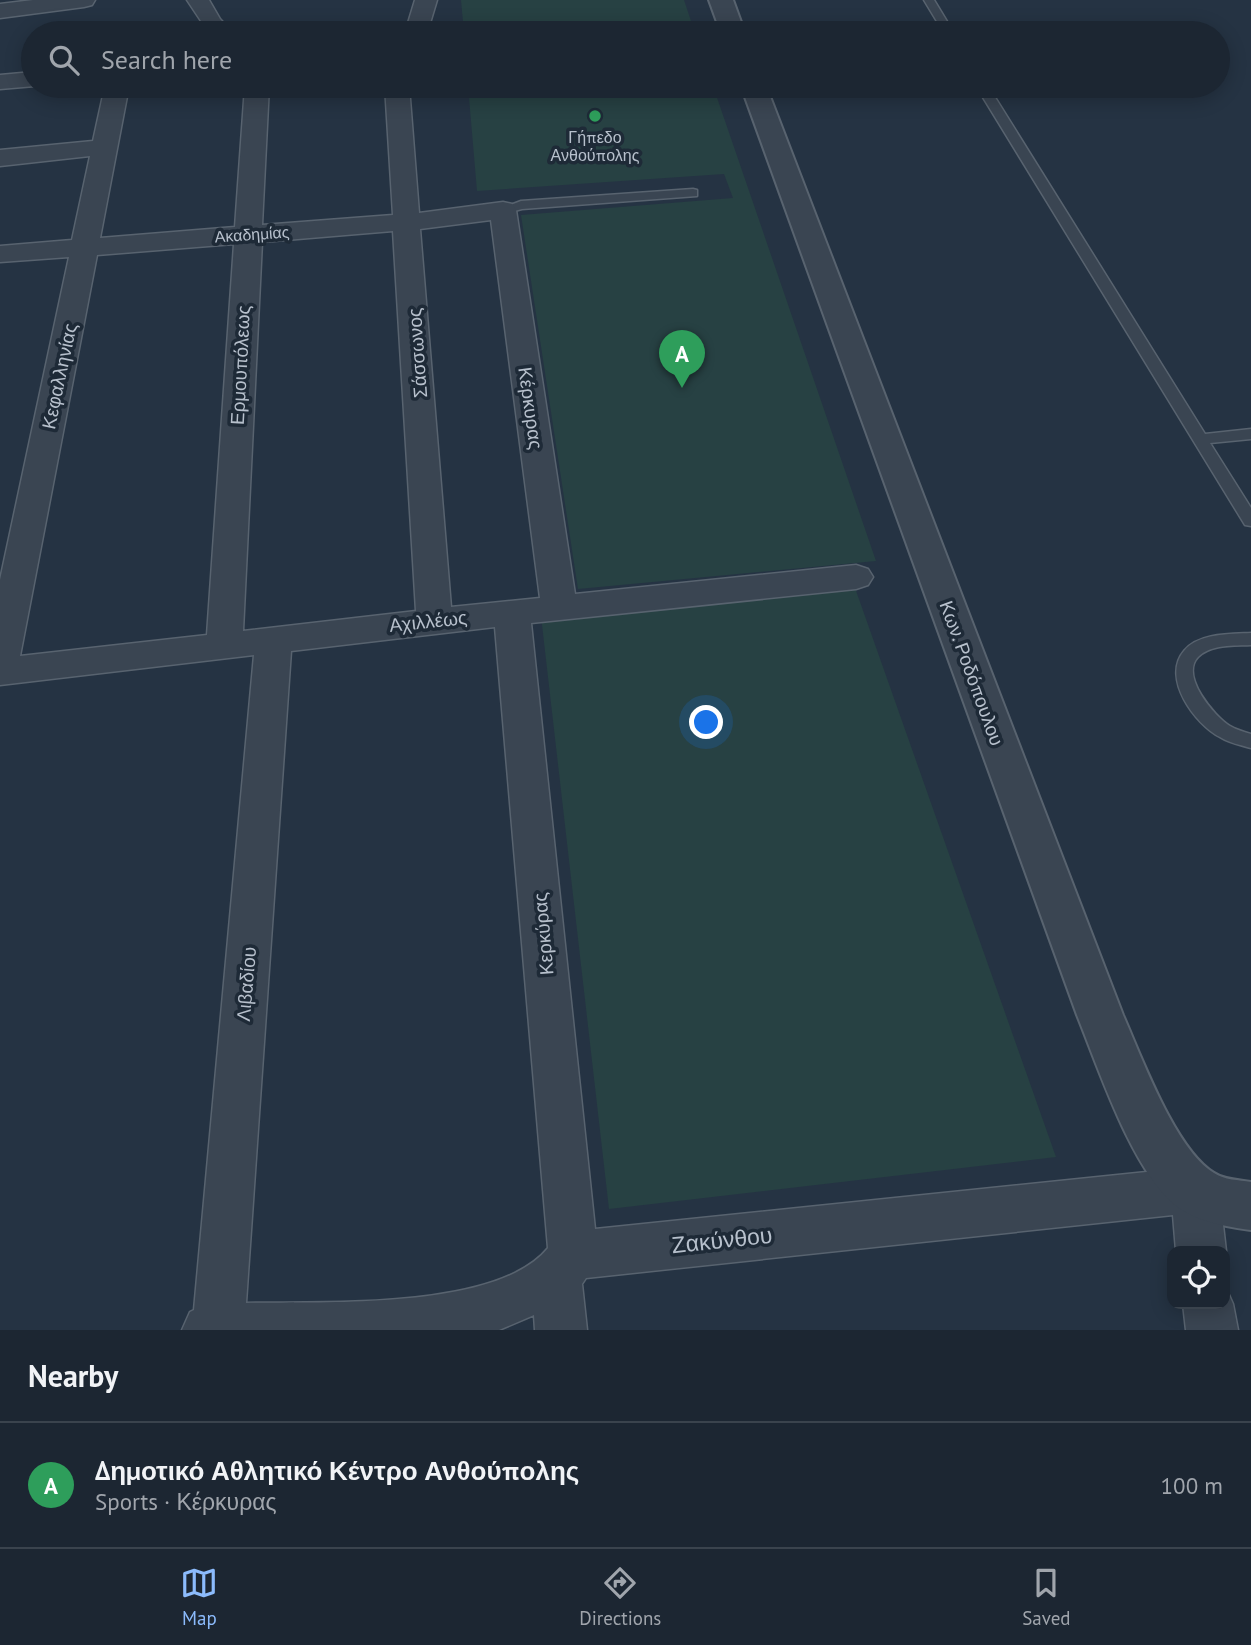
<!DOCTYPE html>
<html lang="en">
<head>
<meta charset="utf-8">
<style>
	body { margin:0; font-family:"PT Sans",sans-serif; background:#252e3a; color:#f1f3f6 }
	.controls { position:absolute; right:21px; bottom:21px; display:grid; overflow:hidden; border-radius:14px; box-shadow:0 4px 18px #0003 }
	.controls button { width:63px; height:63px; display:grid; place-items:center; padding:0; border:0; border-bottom:2px solid #3a434d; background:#1c2632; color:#f1f3f6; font:35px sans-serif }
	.you { position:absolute; left:707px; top:723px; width:24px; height:24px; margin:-18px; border:5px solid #fff; border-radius:50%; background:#1a73e8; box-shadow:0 0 0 10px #1a73e833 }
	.badge { display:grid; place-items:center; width:46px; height:46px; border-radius:50%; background:#8cbbfc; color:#fff; font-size:23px; font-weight:700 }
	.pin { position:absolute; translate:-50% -58px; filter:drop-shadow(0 2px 4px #0008) }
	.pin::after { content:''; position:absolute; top:37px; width:24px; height:21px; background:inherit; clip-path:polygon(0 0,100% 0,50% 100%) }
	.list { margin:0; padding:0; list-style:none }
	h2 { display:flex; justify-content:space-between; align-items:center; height:91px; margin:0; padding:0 28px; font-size:30px }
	h2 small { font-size:23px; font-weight:400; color:#a0a5ac }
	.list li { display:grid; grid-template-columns:46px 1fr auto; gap:21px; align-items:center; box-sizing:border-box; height:126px; padding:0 28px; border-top:2px solid #3a434d }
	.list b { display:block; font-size:26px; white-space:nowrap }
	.list p { margin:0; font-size:23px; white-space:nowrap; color:#a0a5ac }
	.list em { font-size:23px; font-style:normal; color:#a0a5ac }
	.icon { flex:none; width:38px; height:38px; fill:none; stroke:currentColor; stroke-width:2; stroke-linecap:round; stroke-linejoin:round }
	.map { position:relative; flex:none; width:1251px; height:1330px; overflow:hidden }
	.search { position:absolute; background:#1c2632; box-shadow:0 4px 18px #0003; left:21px; right:21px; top:21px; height:77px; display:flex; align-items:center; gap:18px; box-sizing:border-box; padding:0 24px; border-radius:38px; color:#a0a5ac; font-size:26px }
	.sheet { height:217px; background:#1c2632 }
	nav { display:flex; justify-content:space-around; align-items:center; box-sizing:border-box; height:98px; border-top:2px solid #3a434d; background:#1c2632; font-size:19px; color:#a0a5ac }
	nav a { display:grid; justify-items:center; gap:4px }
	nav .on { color:#8cbbfc }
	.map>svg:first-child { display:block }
</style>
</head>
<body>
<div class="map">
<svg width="1251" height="1330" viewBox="0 0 1251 1330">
	<rect width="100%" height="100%" fill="#253343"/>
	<g fill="#274143">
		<path d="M461 0H684L695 33H464Z"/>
		<path d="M468 86H713L876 561 578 589 521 215 733 198 724 174 477 191Z"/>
		<path d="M854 585 1056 1157 609 1209 541 616Z"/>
	</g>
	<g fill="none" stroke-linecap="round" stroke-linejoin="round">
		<g stroke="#58636f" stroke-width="3">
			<g id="service">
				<path d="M924 0H934L954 33H944Z"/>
				<path d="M976 86H988L1205 434 1251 429V439L1210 443 1251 508V526L1245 525Z"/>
				<path d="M693 189 697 190V196L522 209 503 214 497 210 521 201Z"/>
				<path d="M1251 633V645C1234 646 1211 644 1198 657 1180 676 1214 716 1230 726 1237 730 1244 732 1251 734V748C1241 745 1229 743 1220 737 1195 724 1161 678 1184 651 1198 633 1230 634 1251 633Z"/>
			</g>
		</g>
		<g stroke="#58636f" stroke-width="3">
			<g id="minor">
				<path d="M33 0H95L92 5 84 7 0 18V4Z"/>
				<path d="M187 0H209L220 19 233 33H209Z"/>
				<path d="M415 0H437L427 33H405Z"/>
				<path d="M33 72 35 86 0 89V75Z"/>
				<path d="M105 86H129L100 238 235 227 245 86H269L262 225 393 215 385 86H409L419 213 503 202 512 204 516 210 575 594 856 565 868 569 873 577 868 585 856 589 531 623 595 1229 1195 1167 1212 1174 1219 1190 1226 1251 1225 1254V1251H1176L1173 1215 586 1278 582 1284 587 1330H535L534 1315 499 1330H182L190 1312 194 1310 254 655 0 685V580L69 257 0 262V246L72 240 90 156 0 166V150L93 141ZM491 220 540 598 451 607 420 229ZM393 231 416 611 243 631 262 242ZM234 244 207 635 20 656 97 255ZM495 627 548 1248C497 1311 321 1301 246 1303L291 651Z"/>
				<path d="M1225 1286 1233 1304 1238 1330H1186L1183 1304H1225Z"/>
			</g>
		</g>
		<g stroke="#58636f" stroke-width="4">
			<g id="tertiary">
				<path d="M709 0H733L745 33H721Z"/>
				<path d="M741 86H766L1123 1015C1142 1058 1175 1149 1214 1173 1224 1180 1239 1180 1251 1182V1230C1227 1227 1194 1221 1175 1205 1131 1168 1099 1069 1077 1015Z"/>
			</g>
		</g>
		<use href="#service" fill="#3a4552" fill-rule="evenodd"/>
		<use href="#minor" fill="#3a4552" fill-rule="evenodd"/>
		<use href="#tertiary" fill="#3a4552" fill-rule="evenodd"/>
	</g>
	<circle fill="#2e9e5b" stroke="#1e2a37" stroke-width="2.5" cx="595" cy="116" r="7"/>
	<g text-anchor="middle" stroke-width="7" stroke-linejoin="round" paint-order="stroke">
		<g font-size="16" fill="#b7c0cc" stroke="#1e2a37">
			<text x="595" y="143">Γήπεδο<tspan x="595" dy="18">Ανθούπολης</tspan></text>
		</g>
		<g font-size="16" fill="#b7c0cc" stroke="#1e2a37">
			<text transform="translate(252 234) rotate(-4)" y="6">Ακαδημίας</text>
		</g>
		<g font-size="19" fill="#b7c0cc" stroke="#1e2a37">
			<text transform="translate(417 353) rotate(-94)" y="7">Σάσσωνος</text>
			<text transform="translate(240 365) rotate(-87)" y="7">Ερμουπόλεως</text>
			<text transform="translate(59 376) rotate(-78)" y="7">Κεφαλληνίας</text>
			<text transform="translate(531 408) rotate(82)" y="7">Κέρκυρας</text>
			<text transform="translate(428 621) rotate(-6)" y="7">Αχιλλέως</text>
			<text transform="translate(972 673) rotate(70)" y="7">Κων. Ροδόπουλου</text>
			<text transform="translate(543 934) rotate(-95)" y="7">Κερκύρας</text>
			<text transform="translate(246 984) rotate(-85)" y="7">Λιβαδίου</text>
		</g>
		<g font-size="23" fill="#b7c0cc" stroke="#1e2a37">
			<text transform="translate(722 1240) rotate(-6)" y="8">Ζακύνθου</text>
		</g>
	</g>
</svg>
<div class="controls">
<button><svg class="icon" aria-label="locate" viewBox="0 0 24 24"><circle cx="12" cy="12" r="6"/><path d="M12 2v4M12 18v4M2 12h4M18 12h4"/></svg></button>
</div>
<div class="you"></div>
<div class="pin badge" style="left:682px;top:388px;background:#2e9e5b">A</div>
<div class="search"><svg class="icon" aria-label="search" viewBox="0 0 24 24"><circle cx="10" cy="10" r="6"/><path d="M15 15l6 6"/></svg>Search here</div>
</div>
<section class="sheet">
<h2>Nearby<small></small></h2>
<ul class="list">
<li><span class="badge" style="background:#2e9e5b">A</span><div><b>Δημοτικό Αθλητικό Κέντρο Ανθούπολης</b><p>Sports · Κέρκυρας</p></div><em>100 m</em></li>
</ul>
</section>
<nav>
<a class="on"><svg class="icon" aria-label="map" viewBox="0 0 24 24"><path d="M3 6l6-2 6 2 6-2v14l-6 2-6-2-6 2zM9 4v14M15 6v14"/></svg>Map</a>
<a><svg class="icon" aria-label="directions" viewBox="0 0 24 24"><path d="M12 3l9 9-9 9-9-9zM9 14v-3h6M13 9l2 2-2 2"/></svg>Directions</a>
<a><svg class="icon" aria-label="saved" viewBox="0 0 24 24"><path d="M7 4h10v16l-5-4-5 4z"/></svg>Saved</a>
</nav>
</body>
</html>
